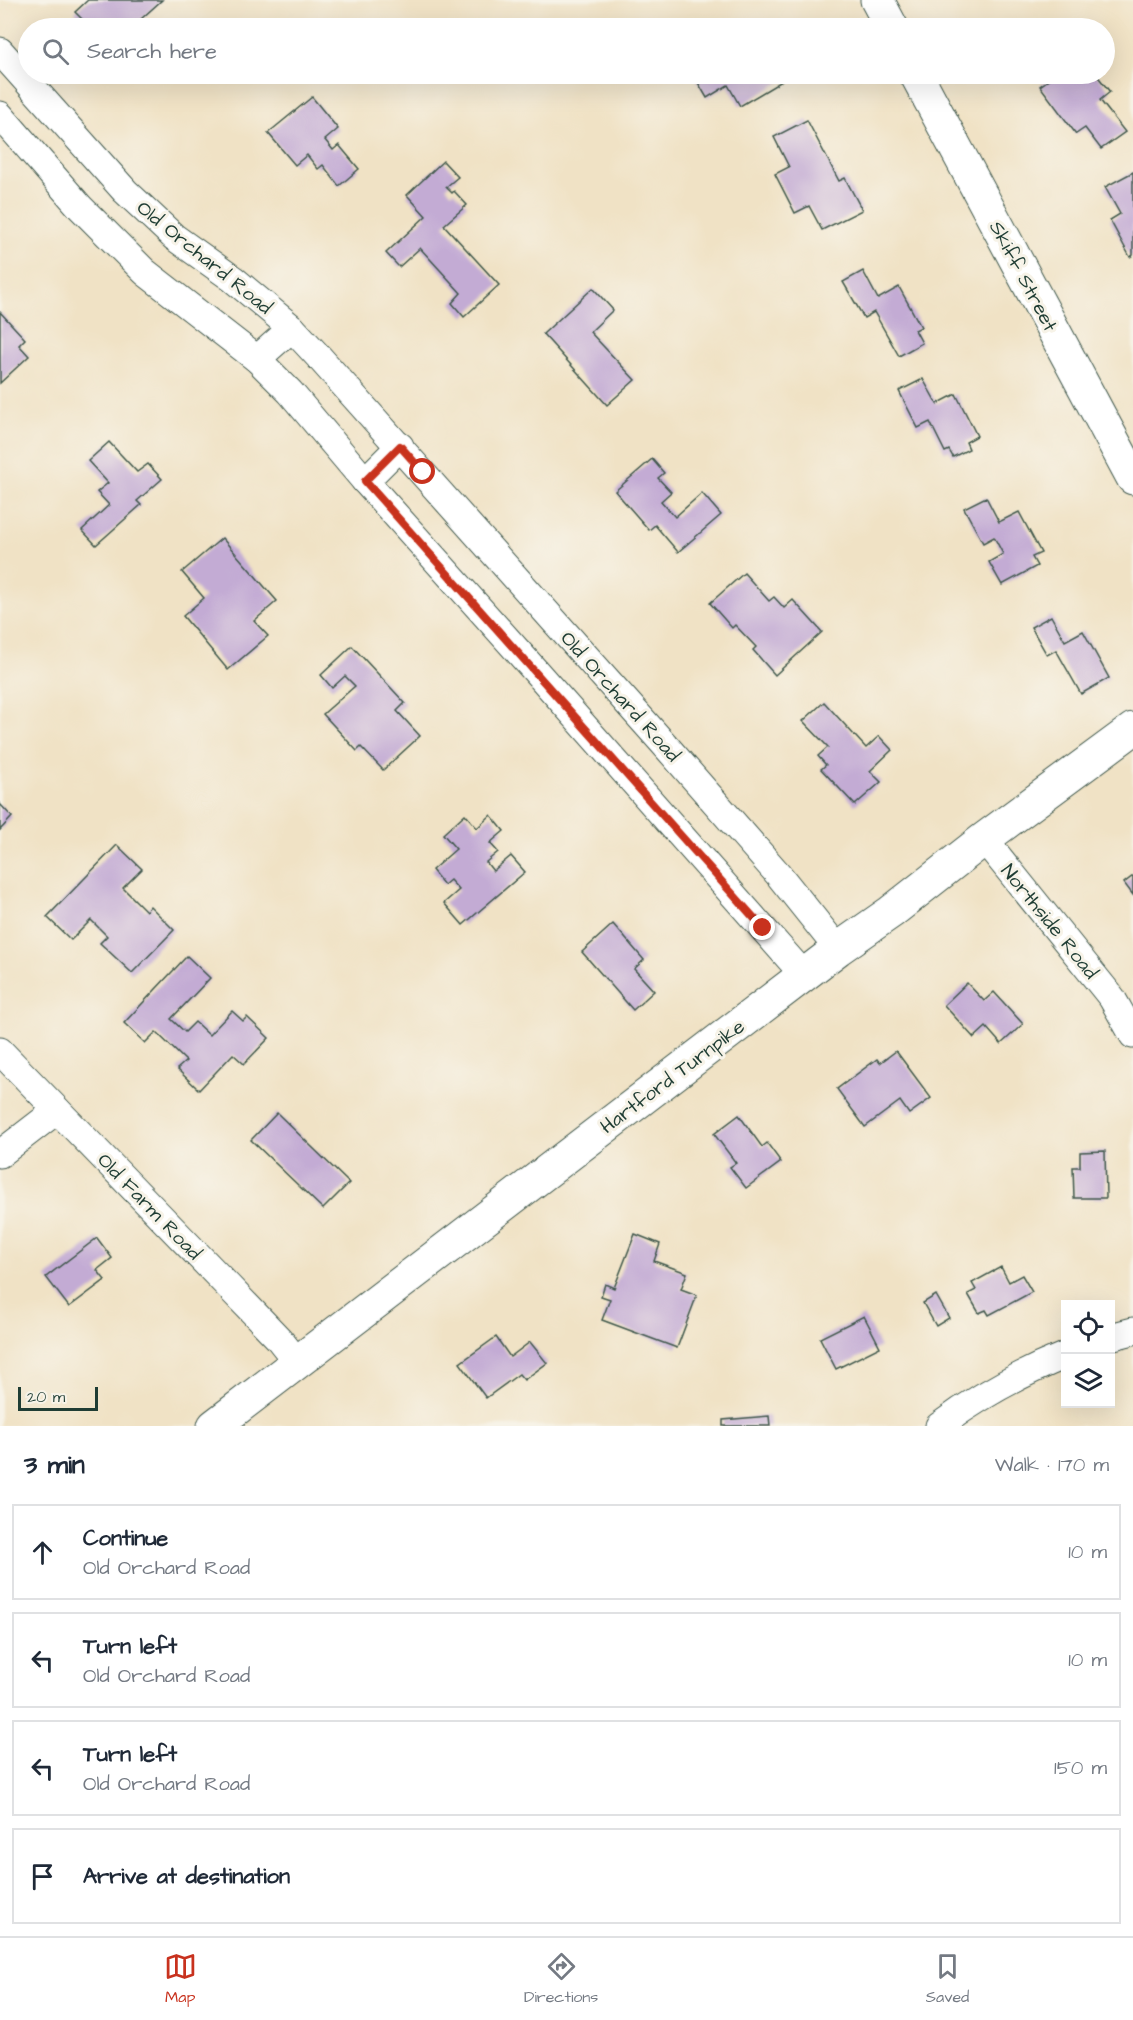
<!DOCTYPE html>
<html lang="en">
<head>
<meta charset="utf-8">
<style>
	body { margin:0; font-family:"Architects Daughter",sans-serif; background:#f2f2f3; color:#1f2937 }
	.controls { position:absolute; right:18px; bottom:18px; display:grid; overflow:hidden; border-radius:0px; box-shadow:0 6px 24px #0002 }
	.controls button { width:54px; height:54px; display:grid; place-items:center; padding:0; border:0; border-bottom:2px solid #e0e1e3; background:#fff; color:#1f2937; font:30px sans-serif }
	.scale { position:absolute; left:18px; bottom:15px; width:80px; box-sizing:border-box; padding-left:6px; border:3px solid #1f3d34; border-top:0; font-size:16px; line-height:21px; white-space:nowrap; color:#1f3d34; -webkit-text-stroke:4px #f7f3e8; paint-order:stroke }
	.stop { position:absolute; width:18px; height:18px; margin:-14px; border:4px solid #c8321e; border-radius:50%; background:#fff }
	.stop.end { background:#c8321e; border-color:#fff; box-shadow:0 2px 6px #0008 }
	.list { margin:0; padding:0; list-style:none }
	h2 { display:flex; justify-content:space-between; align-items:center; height:78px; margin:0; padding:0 24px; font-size:26px }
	h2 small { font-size:20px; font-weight:400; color:#747a83 }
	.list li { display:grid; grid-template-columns:39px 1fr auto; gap:18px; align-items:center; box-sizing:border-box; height:96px; margin:0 12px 12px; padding:0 12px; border:2px solid #e0e1e3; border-radius:0px }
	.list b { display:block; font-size:22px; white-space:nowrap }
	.list p { margin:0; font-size:20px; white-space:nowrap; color:#747a83 }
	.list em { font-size:20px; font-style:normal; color:#747a83 }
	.icon { flex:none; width:33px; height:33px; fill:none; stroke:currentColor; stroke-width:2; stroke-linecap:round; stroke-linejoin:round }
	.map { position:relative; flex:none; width:1133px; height:1426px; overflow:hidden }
	.search { position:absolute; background:#fff; box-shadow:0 6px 24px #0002; left:18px; right:18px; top:18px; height:66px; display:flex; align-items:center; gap:15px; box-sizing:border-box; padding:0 21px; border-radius:33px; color:#747a83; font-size:22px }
	.sheet { height:510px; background:#fff }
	nav { display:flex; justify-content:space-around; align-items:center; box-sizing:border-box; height:84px; border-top:2px solid #e0e1e3; background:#fff; font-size:16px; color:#747a83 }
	nav a { display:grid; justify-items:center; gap:3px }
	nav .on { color:#c8321e }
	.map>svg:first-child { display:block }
</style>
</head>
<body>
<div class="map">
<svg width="1133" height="1426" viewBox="0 0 1133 1426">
	<rect width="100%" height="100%" fill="#f7f3e8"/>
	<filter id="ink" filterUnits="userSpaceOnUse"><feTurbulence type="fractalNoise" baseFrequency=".0167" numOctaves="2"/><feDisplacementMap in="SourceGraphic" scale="12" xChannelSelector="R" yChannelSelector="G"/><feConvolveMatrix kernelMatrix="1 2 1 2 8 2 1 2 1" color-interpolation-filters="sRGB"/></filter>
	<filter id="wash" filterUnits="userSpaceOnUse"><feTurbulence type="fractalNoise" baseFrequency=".008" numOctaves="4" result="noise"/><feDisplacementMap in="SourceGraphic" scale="24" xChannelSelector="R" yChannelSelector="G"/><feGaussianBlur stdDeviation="1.35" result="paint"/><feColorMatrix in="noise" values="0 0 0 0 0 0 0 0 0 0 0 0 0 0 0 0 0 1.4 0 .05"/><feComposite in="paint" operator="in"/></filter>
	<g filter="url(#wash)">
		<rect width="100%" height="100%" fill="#f0e2c5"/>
		<g id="blocks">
			<g fill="#c3abd4">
				<path d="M88 0H162L141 19 150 28H91L75 12Z"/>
				<path d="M693 74H778L782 81 740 106 728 85 707 98Z"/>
				<path d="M1057 74H1096L1110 92 1100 100 1125 132 1101 149 1085 128 1076 134 1040 86Z"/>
				<path d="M312 97 338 129 325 140 333 150 339 145 359 169 339 186 323 165 318 169 307 155 295 165 268 133Z"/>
				<path d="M807 120 839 181 845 178 862 210 822 230 809 206 795 213 775 174 789 167 774 137Z"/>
				<path d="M443 161 458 177 446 187 452 193 454 191 467 205 444 225 499 285 464 317 452 303 461 293 420 248 399 267 386 253 426 216 407 195Z"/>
				<path d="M1133 172V255L1130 257 1110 220 1120 214 1105 187Z"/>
				<path d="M863 271 878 299 899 287 921 327 915 330 922 343 899 356 874 312 864 318 843 282Z"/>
				<path d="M593 288 613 310 590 332 635 380 607 405 543 334Z"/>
				<path d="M0 312 25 339 19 345 29 356 0 383Z"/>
				<path d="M923 379 937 404 956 394 977 436 966 442 969 449 953 457 949 450 945 452 930 422 918 428 899 391Z"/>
				<path d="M109 442 137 472 148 464 162 479 137 501 141 505 96 545 82 530 109 505 97 492 108 483 88 461Z"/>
				<path d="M652 459 664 473 658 478 671 492 661 501 675 517 702 493 721 515 678 552 655 525 649 530 615 491Z"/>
				<path d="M986 497 999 522 1019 512 1041 553 1032 557 1037 566 1002 585 989 562 1003 554 994 537 983 543 964 508Z"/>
				<path d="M222 538 277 601 254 621 268 636 228 670 183 616 204 598 182 572Z"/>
				<path d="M744 573 769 601 774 597 784 608 793 600 822 632 775 675 753 650 756 647 735 625 732 628 710 603Z"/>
				<path d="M1051 616 1065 641 1083 631 1109 678 1081 694 1056 650 1047 655 1031 627Z"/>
				<path d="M352 646 405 703 397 711 420 736 383 770 361 747 357 751 323 714 355 686 345 676 332 688 321 675Z"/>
				<path d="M824 702 866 748 879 736 892 750 870 771 881 782 855 805 821 769 826 765 818 756 828 747 803 721Z"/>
				<path d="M0 804 12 817 0 830Z"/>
				<path d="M465 814 477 828 491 815 504 831 490 843 498 852 486 862 493 871 511 856 525 872 463 925 444 903 459 890 450 880 444 885 432 870 456 849 443 834Z"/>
				<path d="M117 845 142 869 123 888 146 911 150 906 174 930 132 973 100 943 107 936 91 920 71 940 47 917Z"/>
				<path d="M1133 876V895L1124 883Z"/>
				<path d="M613 924 644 960 634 969 654 991 633 1010 582 952Z"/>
				<path d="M187 956 210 978 171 1019 185 1032 195 1022 209 1035 232 1011 243 1021 247 1017 269 1038 244 1064 233 1054 199 1090 177 1069 186 1061 156 1032 145 1043 124 1023Z"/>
				<path d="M967 983 984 1001 994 992 1023 1024 1001 1044 986 1027 974 1038 944 1005Z"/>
				<path d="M896 1051 931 1098 909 1114 900 1101 865 1127 837 1089 877 1059 880 1063Z"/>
				<path d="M277 1113 349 1183 323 1209 251 1140Z"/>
				<path d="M739 1115 762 1147 767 1143 781 1162 746 1188 730 1167 736 1163 714 1134Z"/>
				<path d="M1105 1151 1106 1198H1074L1073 1167H1080V1152Z"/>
				<path d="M635 1234 660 1244 654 1261 687 1273 681 1289 697 1295 677 1348 602 1320 610 1299 601 1296 605 1284 614 1288Z"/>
				<path d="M97 1238 112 1258 97 1270 105 1280 69 1307 46 1277Z"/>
				<path d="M1001 1267 1009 1282 1022 1275 1032 1292 989 1315 986 1310 979 1313 968 1294 976 1290 972 1283Z"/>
				<path d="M936 1295 949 1318 936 1326 923 1303Z"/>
				<path d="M864 1316 880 1347 836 1369 820 1338Z"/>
				<path d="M496 1337 510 1357 530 1342 547 1363 524 1380 519 1374 486 1398 460 1363Z"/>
				<path d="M769 1416 770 1426H723V1420Z"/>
			</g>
		</g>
	</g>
	<g filter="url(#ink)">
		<use href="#blocks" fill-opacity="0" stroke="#3e564a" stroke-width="1.5"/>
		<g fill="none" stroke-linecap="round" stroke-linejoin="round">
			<g stroke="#3e564a" stroke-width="29">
				<g id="street">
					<path d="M0 51 125 191 174 237 233 279 292 328 318 356 664 744 778 874 838 949"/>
					<path d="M0 115 80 207 145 272 257 359 290 392 365 481 531 666 804 975"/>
					<path d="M257 359 292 328"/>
					<path d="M365 481 400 446"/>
					<path d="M984 839 1112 998 1133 1035"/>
					<path d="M0 1051 227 1285 279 1339 298 1363"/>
					<path d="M0 1154 57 1110"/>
					<path d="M1110 1337 1133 1331"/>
					<path d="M939 1426C979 1396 1019 1374 1066 1355"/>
				</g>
			</g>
			<g stroke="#3e564a" stroke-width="35">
				<g id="secondary">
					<path d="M877 0 892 28"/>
					<path d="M916 74 1133 478"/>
					<path d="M214 1426 838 949 891 912 984 839 1133 729"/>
				</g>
			</g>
			<use href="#street" stroke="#fff" stroke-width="27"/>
			<use href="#secondary" stroke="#fff" stroke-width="33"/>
		</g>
	</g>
	<g fill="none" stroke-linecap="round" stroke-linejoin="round" filter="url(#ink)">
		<path stroke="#c8321e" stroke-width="8" d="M423 472 400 446 365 481 763 928"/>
	</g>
	<g text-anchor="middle" stroke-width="6" stroke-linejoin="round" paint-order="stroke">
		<g font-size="20" fill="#1f3d34" stroke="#f7f3e8">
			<text transform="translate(205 257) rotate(39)" y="7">Old Orchard Road</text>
			<text transform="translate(1024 276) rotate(62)" y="7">Skiff Street</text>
			<text transform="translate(621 696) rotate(48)" y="7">Old Orchard Road</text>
			<text transform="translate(1050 921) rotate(51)" y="7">Northside Road</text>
			<text transform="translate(672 1076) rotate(-37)" y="7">Hartford Turnpike</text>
			<text transform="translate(150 1206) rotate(46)" y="7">Old Farm Road</text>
		</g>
	</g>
</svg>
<div class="controls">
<button><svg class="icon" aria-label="locate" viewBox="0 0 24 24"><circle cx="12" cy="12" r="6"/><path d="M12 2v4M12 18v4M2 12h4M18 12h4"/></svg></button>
<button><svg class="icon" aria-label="layers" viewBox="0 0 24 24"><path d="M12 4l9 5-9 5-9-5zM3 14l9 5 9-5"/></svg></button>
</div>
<div class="scale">20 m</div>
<div class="stop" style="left:423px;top:472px"></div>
<div class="stop end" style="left:763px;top:928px"></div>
<div class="search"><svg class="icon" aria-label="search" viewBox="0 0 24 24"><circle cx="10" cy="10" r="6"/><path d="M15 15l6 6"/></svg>Search here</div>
</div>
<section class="sheet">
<h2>3 min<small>Walk · 170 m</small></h2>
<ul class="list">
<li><svg class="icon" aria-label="ahead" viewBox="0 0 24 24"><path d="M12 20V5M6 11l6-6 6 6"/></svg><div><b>Continue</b><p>Old Orchard Road</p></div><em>10 m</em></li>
<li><svg class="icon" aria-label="left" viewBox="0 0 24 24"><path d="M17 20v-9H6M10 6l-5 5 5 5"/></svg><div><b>Turn left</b><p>Old Orchard Road</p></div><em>10 m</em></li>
<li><svg class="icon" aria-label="left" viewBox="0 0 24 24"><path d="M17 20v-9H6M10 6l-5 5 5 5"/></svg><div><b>Turn left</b><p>Old Orchard Road</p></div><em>150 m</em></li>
<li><svg class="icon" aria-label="arrive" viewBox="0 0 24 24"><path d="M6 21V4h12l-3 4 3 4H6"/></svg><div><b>Arrive at destination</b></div></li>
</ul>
</section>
<nav>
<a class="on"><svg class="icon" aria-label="map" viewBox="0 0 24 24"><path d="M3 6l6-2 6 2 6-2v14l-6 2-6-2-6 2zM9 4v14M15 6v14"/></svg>Map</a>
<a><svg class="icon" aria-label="directions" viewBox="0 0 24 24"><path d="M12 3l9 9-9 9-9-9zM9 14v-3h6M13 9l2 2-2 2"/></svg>Directions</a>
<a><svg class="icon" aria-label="saved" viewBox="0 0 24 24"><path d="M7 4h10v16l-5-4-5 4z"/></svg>Saved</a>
</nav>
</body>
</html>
